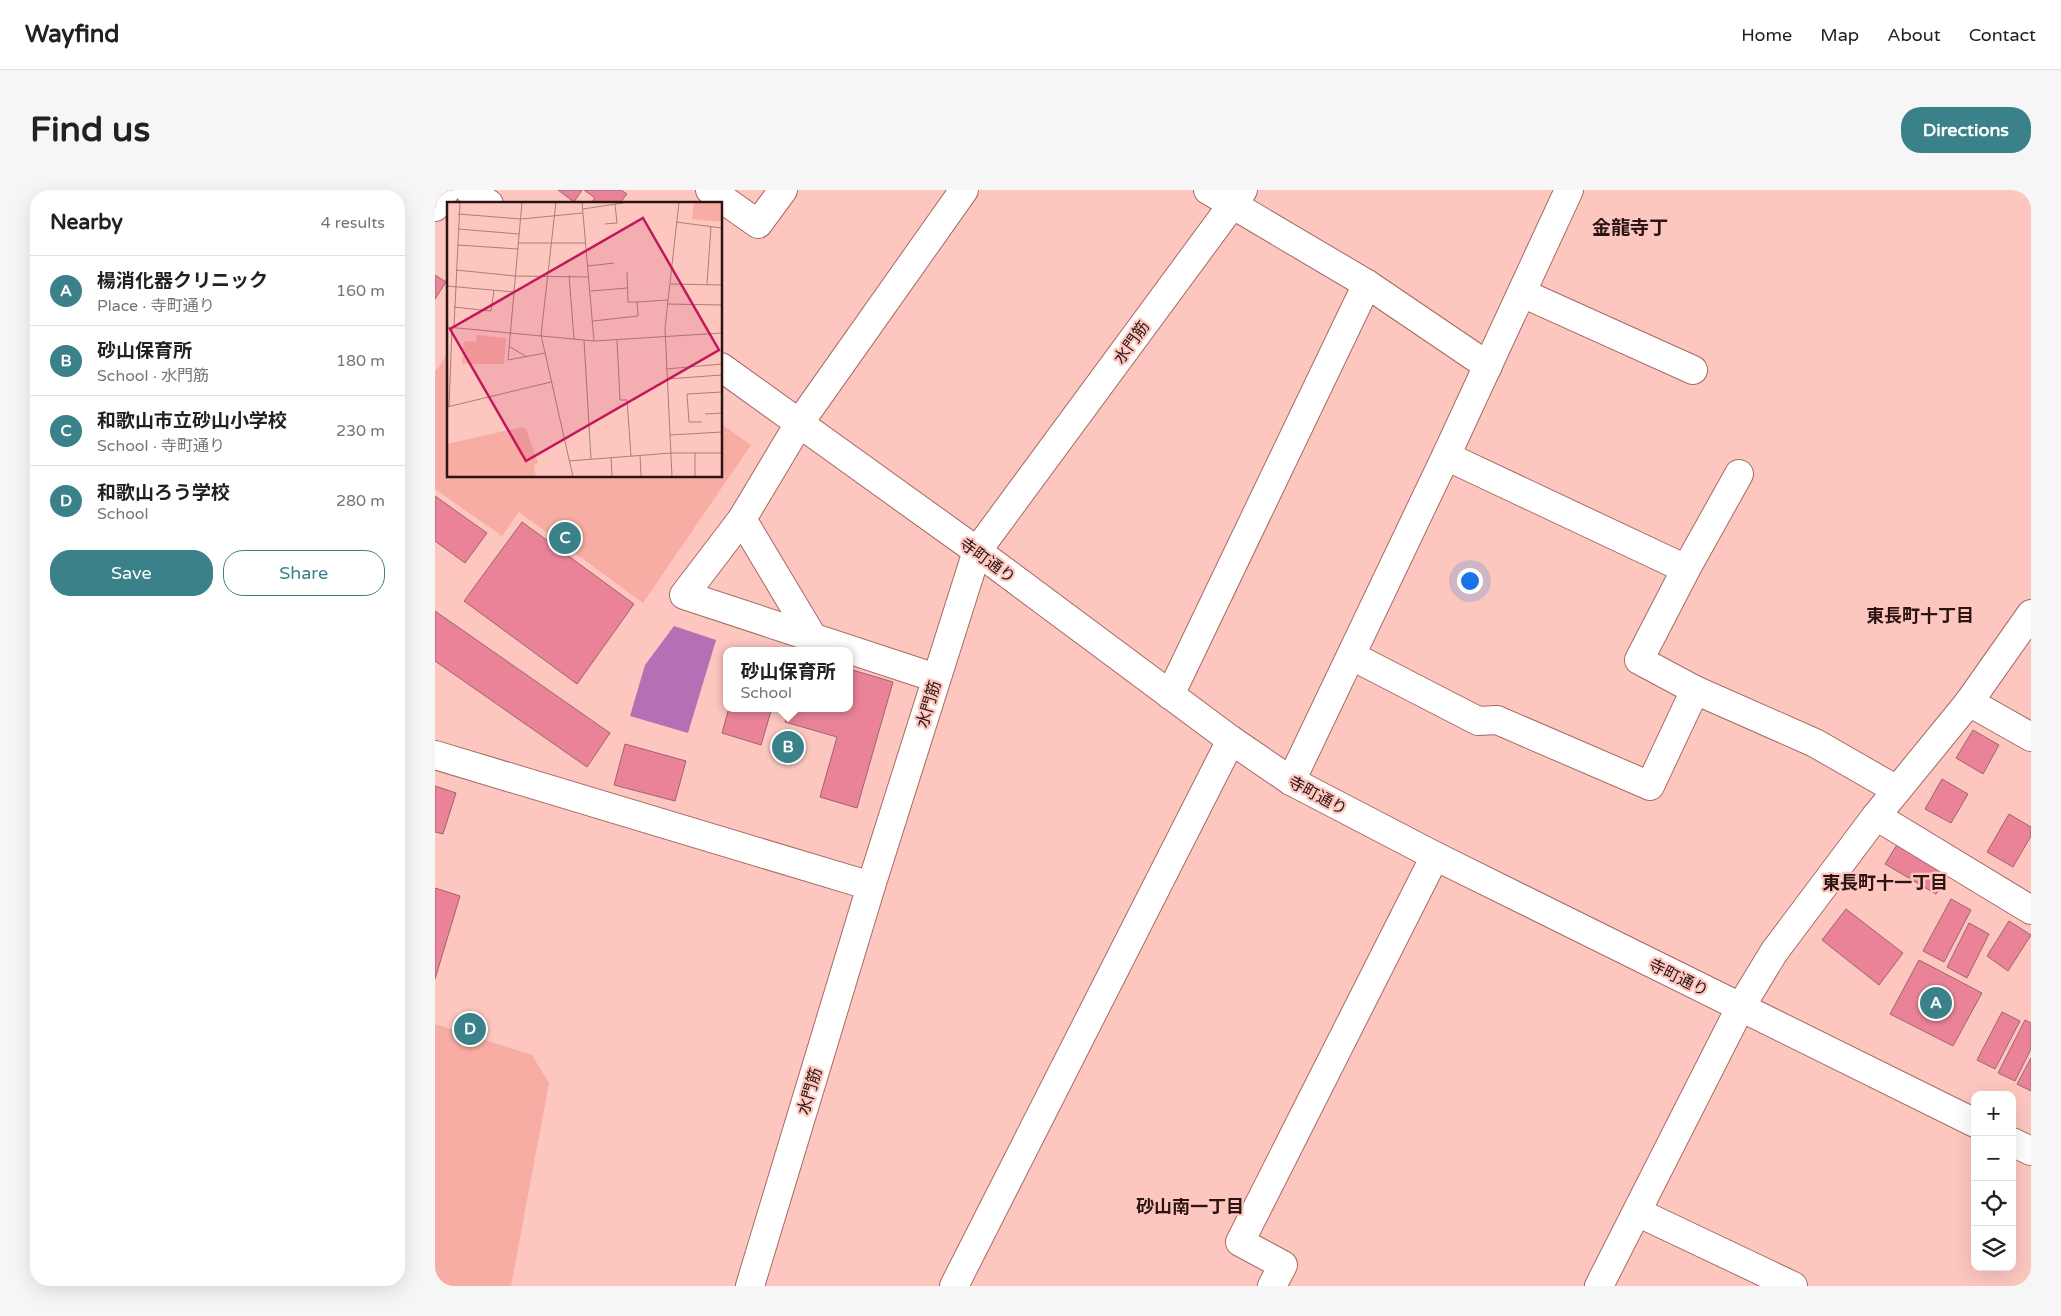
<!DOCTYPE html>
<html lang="en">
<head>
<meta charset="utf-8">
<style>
	body { margin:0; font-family:"Varela Round","Noto Sans JP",sans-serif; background:#f6f6f6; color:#202124 }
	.controls { position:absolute; right:15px; bottom:15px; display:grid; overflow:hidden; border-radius:10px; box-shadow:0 5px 20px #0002 }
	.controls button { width:45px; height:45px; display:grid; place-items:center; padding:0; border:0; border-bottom:1px solid #e0e0e0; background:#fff; color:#202124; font:25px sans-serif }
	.you { position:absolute; left:1034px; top:390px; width:18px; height:18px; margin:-12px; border:4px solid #fff; border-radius:50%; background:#1a73e8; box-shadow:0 0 0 8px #1a73e833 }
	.badge { display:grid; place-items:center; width:32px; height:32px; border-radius:50%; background:#3a818a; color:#fff; font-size:16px; font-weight:700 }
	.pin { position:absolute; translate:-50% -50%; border:2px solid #fff; box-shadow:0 1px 5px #0006 }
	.popup { position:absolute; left:288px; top:457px; width:130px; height:65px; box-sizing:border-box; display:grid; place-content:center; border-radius:10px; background:#fff; filter:drop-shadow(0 1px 4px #0005); font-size:16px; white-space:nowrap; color:#757577 }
	.popup b { font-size:19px; color:#202124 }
	.popup::after { content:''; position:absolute; left:50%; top:100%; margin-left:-10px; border:10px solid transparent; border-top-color:#fff }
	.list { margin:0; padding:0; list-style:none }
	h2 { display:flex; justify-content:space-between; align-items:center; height:65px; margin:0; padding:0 20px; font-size:21px }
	h2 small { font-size:16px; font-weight:400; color:#757577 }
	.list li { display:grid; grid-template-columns:32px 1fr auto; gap:15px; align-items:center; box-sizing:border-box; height:70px; padding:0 20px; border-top:1px solid #e0e0e0 }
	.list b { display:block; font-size:19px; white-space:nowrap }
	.list p { margin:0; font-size:16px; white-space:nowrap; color:#757577 }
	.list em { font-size:16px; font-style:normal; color:#757577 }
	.actions { display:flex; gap:10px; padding:15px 20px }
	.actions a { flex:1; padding:11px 0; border:1px solid #3a818a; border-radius:20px; text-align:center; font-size:18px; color:#3a818a }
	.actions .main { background:#3a818a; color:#fff }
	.icon { flex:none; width:28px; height:28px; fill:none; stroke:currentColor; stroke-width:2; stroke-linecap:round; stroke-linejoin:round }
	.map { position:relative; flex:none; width:1596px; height:1096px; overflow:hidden; border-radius:20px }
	header { display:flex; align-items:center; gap:30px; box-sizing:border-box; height:70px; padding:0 25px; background:#fff; border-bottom:1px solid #e0e0e0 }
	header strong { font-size:24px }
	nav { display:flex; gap:28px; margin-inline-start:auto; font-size:18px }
	.intro { display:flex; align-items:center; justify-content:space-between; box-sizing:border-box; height:120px; padding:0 30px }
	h1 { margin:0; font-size:35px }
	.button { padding:12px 22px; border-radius:20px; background:#3a818a; color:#fff; font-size:18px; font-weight:700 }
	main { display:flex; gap:30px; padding:0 30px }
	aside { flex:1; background:#fff; border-radius:20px; box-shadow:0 5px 20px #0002 }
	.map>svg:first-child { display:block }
</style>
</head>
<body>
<header>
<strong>Wayfind</strong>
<nav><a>Home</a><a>Map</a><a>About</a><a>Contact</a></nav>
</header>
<div class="intro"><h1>Find us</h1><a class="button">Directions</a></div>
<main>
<aside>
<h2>Nearby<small>4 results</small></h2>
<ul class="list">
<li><span class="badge">A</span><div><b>楊消化器クリニック</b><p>Place · 寺町通り</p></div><em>160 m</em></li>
<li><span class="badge">B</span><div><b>砂山保育所</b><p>School · 水門筋</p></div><em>180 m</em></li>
<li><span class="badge">C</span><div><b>和歌山市立砂山小学校</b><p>School · 寺町通り</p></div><em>230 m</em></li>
<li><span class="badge">D</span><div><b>和歌山ろう学校</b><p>School</p></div><em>280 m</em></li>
</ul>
<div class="actions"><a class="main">Save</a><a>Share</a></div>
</aside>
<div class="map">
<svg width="1596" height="1096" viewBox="0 0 1596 1096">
	<rect width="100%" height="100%" fill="#fdc7c0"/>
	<g fill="#f7ada3">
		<path d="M14 162V286H286V234L316 255 208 413 84 322 67 346 0 299V182Z"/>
		<path d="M0 834 97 865 114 893 76 1096H0Z"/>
	</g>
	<path fill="#b56fb4" d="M239 436 281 450 253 543 195 526 210 475Z"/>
	<g fill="#ea8398" stroke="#9e636e">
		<path d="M123 0H147L139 12Z"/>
		<path d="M149 0H186L192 4 184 14H155L160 8Z"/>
		<path d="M0 85 11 92 0 109Z"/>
		<path d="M0 306 52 343 30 373 0 351Z"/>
		<path d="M87 332 199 414 142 494 29 411Z"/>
		<path d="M0 421 175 543 152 577 0 471Z"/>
		<path d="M414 479 458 492 422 618 385 607 402 547 350 532 354 518H414Z"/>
		<path d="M294 518H337L326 555 287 543Z"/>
		<path d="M1538 540 1564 555 1548 584 1521 568Z"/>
		<path d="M190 554 251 571 240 611 179 595Z"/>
		<path d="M1507 589 1533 604 1516 633 1490 619Z"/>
		<path d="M0 596 21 603 8 644 0 642Z"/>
		<path d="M1574 624 1596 637V646L1578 677 1552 662Z"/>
		<path d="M1463 653 1515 683 1501 704 1450 674Z"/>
		<path d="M0 698 25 706 0 789Z"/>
		<path d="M1516 709 1536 720 1509 772 1488 761Z"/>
		<path d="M1411 719 1468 763 1444 795 1387 750Z"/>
		<path d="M1574 731 1596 745 1573 781 1552 766Z"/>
		<path d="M1534 733 1554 744 1532 788 1512 777Z"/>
		<path d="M1484 770 1547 803 1518 856 1455 824Z"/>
		<path d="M1567 822 1585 831 1560 879 1542 870Z"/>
		<path d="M1590 830 1596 833V859L1580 891 1563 883Z"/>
		<path d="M1596 868V901L1582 894Z"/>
	</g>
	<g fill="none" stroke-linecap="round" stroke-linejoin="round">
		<g stroke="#a66a63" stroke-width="30">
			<g id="street">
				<path d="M275 0 323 34 348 0"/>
				<path d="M773 0 932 94 1053 176"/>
				<path d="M0 17 11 0"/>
				<path d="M1087 103 1258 180"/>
				<path d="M1011 266 1251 379"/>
				<path d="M307 329 377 446"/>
				<path d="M917 466 1043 531 1062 530 1215 596 1260 500 1204 470 1251 379 1304 284"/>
				<path d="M501 488 249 405 307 329 365 232 529 0"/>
				<path d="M1260 500 1380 553 1462 600"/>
				<path d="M735 505 932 94"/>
				<path d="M1534 512 1596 547"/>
				<path d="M0 565 436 696"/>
				<path d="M856 591 1011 266 1134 0"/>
				<path d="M1441 626 1596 720"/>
				<path d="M1202 1022 1358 1096"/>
				<path d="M519 1096 796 550"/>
				<path d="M837 1096 848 1075 805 1052 1000 666"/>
				<path d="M1164 1096 1305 818 1339 762 1441 626 1534 512 1596 424"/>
			</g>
		</g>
		<g stroke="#a66a63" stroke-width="30">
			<g id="secondary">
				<path d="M34 0 54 14"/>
				<path d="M286 177 542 361 796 550 856 591 1000 666 1540 933"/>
				<path d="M1577 952 1596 961"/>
				<path d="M315 1096 436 696 542 361 808 0"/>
			</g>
		</g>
		<use href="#street" stroke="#fff" stroke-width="28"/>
		<use href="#secondary" stroke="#fff" stroke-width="28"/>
	</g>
	<g text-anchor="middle" stroke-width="4.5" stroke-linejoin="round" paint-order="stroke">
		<g font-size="16" fill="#2c1412" stroke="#fdc7c0">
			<text transform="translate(696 152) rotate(-54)" y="6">水門筋</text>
			<text transform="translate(553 370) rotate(36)" y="6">寺町通り</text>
			<text transform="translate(493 514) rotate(-73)" y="6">水門筋</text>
			<text transform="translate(883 605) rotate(28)" y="6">寺町通り</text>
			<text transform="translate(1244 787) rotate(26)" y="6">寺町通り</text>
			<text transform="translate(374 901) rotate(-73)" y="6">水門筋</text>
		</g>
		<g font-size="18" font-weight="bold" fill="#2c1412" stroke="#fdc7c0">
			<text x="1485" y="432">東長町十丁目</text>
			<text x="1450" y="699">東長町十一丁目</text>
			<text x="755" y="1023">砂山南一丁目</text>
		</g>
		<g font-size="19" font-weight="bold" fill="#2c1412" stroke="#fdc7c0">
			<text x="1195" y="44">金龍寺丁</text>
		</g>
	</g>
	<g transform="translate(12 12)">
		<rect width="275" height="275" fill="#fdc7c0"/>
		<path d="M247 0H275V20L245 17ZM30 133 59 136 57 162H15L17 139 29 140ZM75 225 79 227 91 261 87 263 89 275H0V242Z" fill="#f7ada3"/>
		<path fill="none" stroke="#a97f7a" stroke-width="1" d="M75 0 61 158 98 151M109 0 94 133 126 275M135 0 147 139M136 7 182 0M11 12 74 17 136 11M229 20 275 26M158 22 170 21 168 2M11 27 72 32M72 41H139M10 43 71 47M141 64 167 61M9 68 68 74 142 75M122 73 127 137M224 82 275 83M260 82 264 25M0 84 67 90M144 89 180 86M190 100 221 98M220 102 275 103M7 105 44 109 47 88M146 119 191 114 190 100H181L180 70M0 125 147 139 275 131M7 125 13 0M137 138 144 257M170 138 173 198H180L184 254M63 145 80 155M219 167 275 162M220 177 275 173M0 205 104 180M2 205 5 125M258 212 275 211M255 220H242L240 192 275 190M223 233 275 230M248 251V275M193 253 194 275M164 255 165 275M122 259 224 251H275M225 275 218 126 232 0"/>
		<path fill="#c2185b" fill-opacity="0.15" stroke="#c2185b" stroke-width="2.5" d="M196 16 272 148 79 259 3 127Z"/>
		<rect width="275" height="275" fill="none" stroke="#2c1412" stroke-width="2.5"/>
	</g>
</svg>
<div class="controls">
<button>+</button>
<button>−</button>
<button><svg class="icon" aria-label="locate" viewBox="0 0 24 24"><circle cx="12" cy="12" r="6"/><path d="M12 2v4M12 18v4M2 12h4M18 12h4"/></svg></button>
<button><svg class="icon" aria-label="layers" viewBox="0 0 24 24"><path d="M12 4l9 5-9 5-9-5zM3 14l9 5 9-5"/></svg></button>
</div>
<div class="you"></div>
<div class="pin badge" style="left:1501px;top:813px">A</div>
<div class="pin badge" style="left:353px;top:557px">B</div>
<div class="popup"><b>砂山保育所</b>School</div>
<div class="pin badge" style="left:130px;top:348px">C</div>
<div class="pin badge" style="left:35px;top:839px">D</div>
</div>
</main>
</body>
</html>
